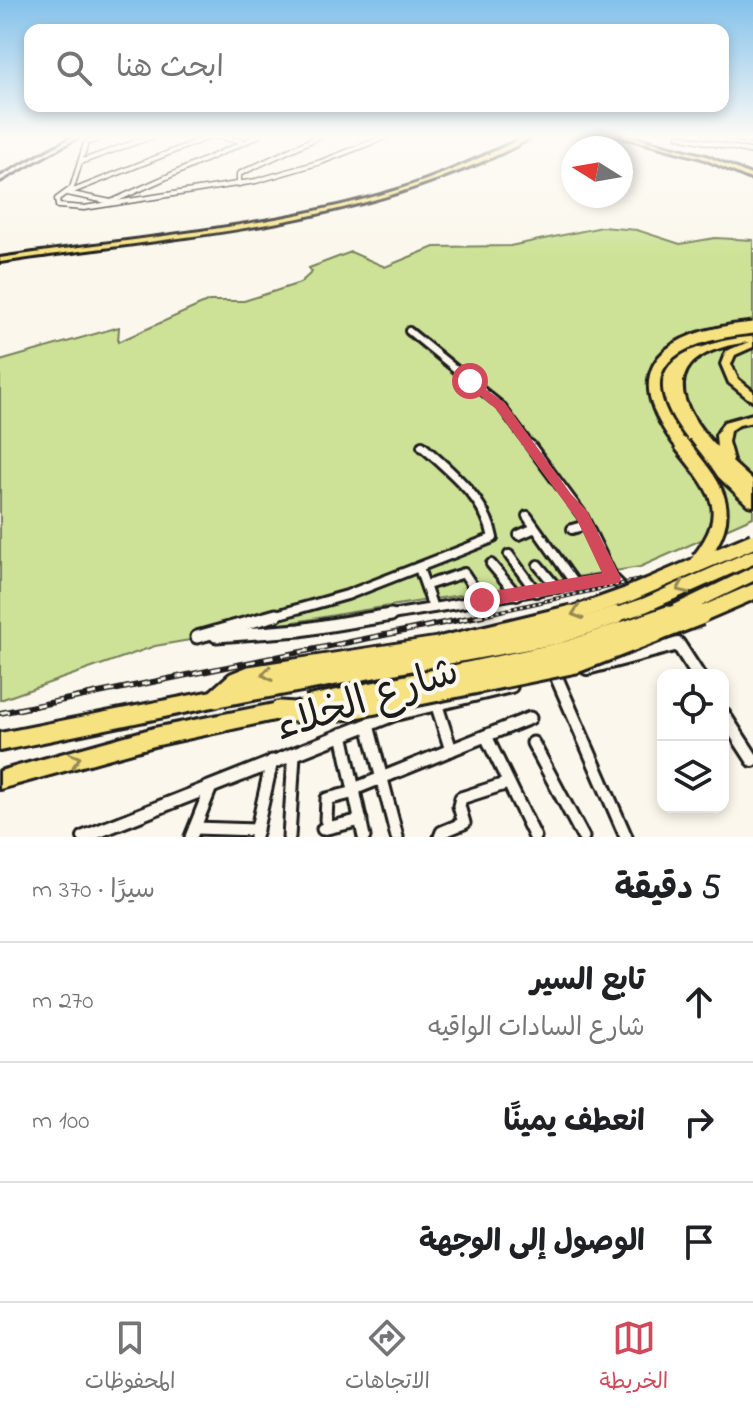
<!DOCTYPE html>
<html lang="ar">
<head>
<meta charset="utf-8">
<style>
	body { margin:0; font-family:"Indie Flower","Playpen Sans Arabic",sans-serif; background:#f6f6f6; color:#202124; direction:rtl }
	.controls { position:absolute; right:24px; bottom:24px; display:grid; overflow:hidden; border-radius:16px; box-shadow:0 4px 12px #0003 }
	.controls button { width:72px; height:72px; display:grid; place-items:center; padding:0; border:0; border-bottom:2px solid #e0e0e0; background:#fff; color:#202124; font:40px sans-serif }
	.compass { position:absolute; left:561px; top:136px; width:72px; height:72px; border-radius:50%; background:#fff; box-shadow:0 4px 12px #0003; rotate:281deg }
	.stop { position:absolute; width:24px; height:24px; margin:-18px; border:6px solid #d1495b; border-radius:50%; background:#fff }
	.stop.end { background:#d1495b; border-color:#fff; box-shadow:0 2px 8px #0008 }
	.list { margin:0; padding:0; list-style:none }
	h2 { display:flex; justify-content:space-between; align-items:center; height:104px; margin:0; padding:0 32px; font-size:34px }
	h2 small { font-size:26px; font-weight:400; color:#757577 }
	.list li { display:grid; grid-template-columns:52px 1fr auto; gap:24px; align-items:center; box-sizing:border-box; height:120px; padding:0 32px; border-top:2px solid #e0e0e0 }
	.list b { display:block; font-size:30px; white-space:nowrap }
	.list p { margin:0; font-size:26px; white-space:nowrap; color:#757577 }
	.list em { font-size:26px; font-style:normal; color:#757577 }
	.icon { flex:none; width:44px; height:44px; fill:none; stroke:currentColor; stroke-width:2; stroke-linecap:round; stroke-linejoin:round }
	.map { position:relative; flex:none; width:753px; height:837px; overflow:hidden; direction:ltr }
	.search { position:absolute; background:#fff; box-shadow:0 4px 12px #0003; left:24px; right:24px; top:24px; height:88px; display:flex; align-items:center; gap:20px; box-sizing:border-box; padding:0 28px; border-radius:16px; color:#757577; font-size:30px }
	.sheet { height:464px; background:#fff }
	nav { display:flex; justify-content:space-around; align-items:center; box-sizing:border-box; height:112px; border-top:2px solid #e0e0e0; background:#fff; font-size:22px; color:#757577 }
	nav a { display:grid; justify-items:center; gap:4px }
	nav .on { color:#d1495b }
	.map>svg:first-child { display:block }
</style>
</head>
<body>
<div class="map">
<svg width="753" height="837" viewBox="0 0 753 837">
	<rect width="100%" height="100%" fill="#fbf7ec"/>
	<filter id="ink" filterUnits="userSpaceOnUse"><feTurbulence type="fractalNoise" baseFrequency=".0125" numOctaves="2"/><feDisplacementMap in="SourceGraphic" scale="16" xChannelSelector="R" yChannelSelector="G"/><feConvolveMatrix kernelMatrix="1 2 1 2 8 2 1 2 1" color-interpolation-filters="sRGB"/></filter>
	<g filter="url(#ink)">
		<path fill="#cde297" stroke="#747f5a" stroke-width="2" d="M602 227 637 230 680 244 715 238 753 240V517L640 567 358 611 155 646 0 700V361L119 327 118 342 209 301H244L300 283 312 272 309 268 351 252 385 267 434 247 510 246Z"/>
		<g fill="none" stroke-linecap="round" stroke-linejoin="round">
			<g stroke="#1c1c1c" stroke-width="7">
				<g id="minor-far3">
					<path d="M215 136 242 141"/>
					<path d="M679 136 753 152"/>
					<path d="M726 136 753 142"/>
					<path d="M80 162 153 136"/>
					<path d="M239 184V174L320 136"/>
					<path d="M67 193 111 202 258 136"/>
					<path d="M68 193 211 136"/>
				</g>
			</g>
			<g stroke="#1c1c1c" stroke-width="12">
				<path id="minor-far2" d="M409 331 501 406 531 447"/>
			</g>
			<g stroke="#1c1c1c" stroke-width="14">
				<g id="minor-far1">
					<path d="M530 445 582 515 613 578 653 617"/>
					<path d="M527 516 576 585"/>
					<path d="M572 529 586 525"/>
					<path d="M519 535 535 528"/>
					<path d="M509 555 536 592"/>
					<path d="M491 564 517 595"/>
					<path d="M538 565 557 588"/>
					<path d="M419 568 433 608"/>
					<path d="M427 585 464 573 482 600"/>
					<path d="M269 617 347 595 493 538C486 499 450 471 422 446"/>
					<path d="M379 617 613 578"/>
				</g>
			</g>
			<g stroke="#1c1c1c" stroke-width="17">
				<g id="minor">
					<path d="M651 615 654 618"/>
					<path d="M216 636 300 630 391 615"/>
					<path d="M197 637 276 615"/>
					<path d="M556 676 626 837"/>
					<path d="M436 703 451 750"/>
					<path d="M368 725 397 837"/>
					<path d="M342 734 364 837"/>
					<path d="M486 736 535 837"/>
					<path d="M533 743 583 837"/>
					<path d="M354 789 530 718"/>
					<path d="M326 820 327 799 355 792"/>
					<path d="M195 828 257 830"/>
					<path d="M323 829 361 820"/>
					<path d="M191 837 211 787"/>
					<path d="M255 837 272 761"/>
					<path d="M289 837 294 755"/>
					<path d="M440 837 442 832 464 823 459 806 461 798 508 783"/>
				</g>
			</g>
			<g stroke="#1c1c1c" stroke-width="7">
				<path id="tertiary-far1" d="M106 136 86 143 72 188 57 199 58 206 84 208 256 181 321 162 388 136"/>
			</g>
			<g stroke="#1c1c1c" stroke-width="18">
				<g id="tertiary">
					<path d="M587 668 678 644 698 675"/>
					<path d="M723 714 753 760"/>
					<path d="M84 837 395 714 511 686"/>
				</g>
			</g>
			<g stroke="#1c1c1c" stroke-width="6">
				<path id="secondary" d="M75 136H80L0 181V177Z"/>
			</g>
			<g stroke="#1c1c1c" stroke-width="6">
				<path id="primary" d="M527 136H533C504 154 470 167 438 179 298 231 147 240 0 262V258C132 238 269 229 397 190 442 176 484 156 527 136Z"/>
			</g>
			<g stroke="#1c1c1c" stroke-width="6">
				<g id="trunk">
					<path d="M217 690 223 692 225 698 223 704 217 706 0 751V733Z"/>
					<path d="M279 703 285 705 287 711 285 717 279 719 154 746 0 789V771L154 728Z"/>
				</g>
			</g>
			<g stroke="#1c1c1c" stroke-width="6">
				<g id="motorway">
					<path d="M620 136H628L706 156 753 176V180L702 158Z"/>
					<path d="M753 335V347L735 355 731 364 738 379 753 391V400L749 399 729 383 721 364 726 351 749 342C670 352 665 393 717 447L716 435 724 422 753 414V422L739 425 730 431 728 442 733 460 732 462 753 481V506L748 505C718 475 630 403 673 357 679 350 691 345 699 340L703 339 708 342 700 348 731 338Z"/>
				</g>
			</g>
			<use href="#minor-far3" stroke="#fbf7ec" stroke-width="4"/>
			<use href="#minor-far2" stroke="#fbf7ec" stroke-width="6"/>
			<use href="#minor-far1" stroke="#fbf7ec" stroke-width="8"/>
			<use href="#minor" stroke="#fbf7ec" stroke-width="11"/>
			<use href="#tertiary-far1" stroke="#fbf7ec" stroke-width="4"/>
			<use href="#tertiary" stroke="#fbf7ec" stroke-width="12"/>
			<use href="#secondary" fill="#fbf7ec" fill-rule="evenodd"/>
			<use href="#primary" fill="#f7e281" fill-rule="evenodd"/>
			<use href="#trunk" fill="#f7e281" fill-rule="evenodd"/>
			<use href="#motorway" fill="#f7e281" fill-rule="evenodd"/>
			<g stroke="#1c1c1c" stroke-width="4">
				<path id="rail-far1" d="M474 617 653 577 753 538"/>
			</g>
			<g stroke="#1c1c1c" stroke-width="6">
				<path id="rail" d="M0 713 483 615"/>
			</g>
			<use href="#rail-far1" stroke="#fbf7ec" stroke-width="2" stroke-dasharray="3" stroke-linecap="butt"/>
			<use href="#rail" stroke="#fbf7ec" stroke-width="3" stroke-dasharray="9" stroke-linecap="butt"/>
			<g stroke="#1c1c1c" stroke-width="19" stroke-linecap="butt">
				<g id="trunk-bridge-far1">
					<path d="M610 617 645 605 753 557"/>
					<path d="M664 617 753 574"/>
				</g>
			</g>
			<g stroke="#1c1c1c" stroke-width="23" stroke-linecap="butt">
				<g id="trunk-bridge">
					<path d="M223 697 558 635 616 615"/>
					<path d="M307 705 567 650 668 615"/>
				</g>
			</g>
			<g stroke="#1c1c1c" stroke-width="17" stroke-linecap="butt">
				<path id="motorway-bridge-far2" d="M683 447C619 366 671 336 753 328"/>
			</g>
			<g stroke="#1c1c1c" stroke-width="20" stroke-linecap="butt">
				<g id="motorway-bridge-far1">
					<path d="M682 445C716 488 738 510 699 560"/>
					<path d="M565 617 627 595 753 541"/>
					<path d="M695 617 753 592"/>
				</g>
			</g>
			<g stroke="#1c1c1c" stroke-width="25" stroke-linecap="butt">
				<g id="motorway-bridge">
					<path d="M217 698 235 682 250 676 438 647 572 615"/>
					<path d="M279 711 312 713 351 709 576 663 700 615"/>
				</g>
			</g>
			<use href="#trunk-bridge-far1" stroke="#f7e281" stroke-width="13"/>
			<use href="#trunk-bridge" stroke="#f7e281" stroke-width="17"/>
			<use href="#motorway-bridge-far2" stroke="#f7e281" stroke-width="11"/>
			<use href="#motorway-bridge-far1" stroke="#f7e281" stroke-width="14"/>
			<use href="#motorway-bridge" stroke="#f7e281" stroke-width="19"/>
		</g>
		<defs><path id="oneway-chevron" d="M-2-3.5L2.5 0L-2 3.5" fill="none" stroke-width="1.6" stroke-linecap="round" stroke-linejoin="round" transform="scale(2)"/></defs>
		<g stroke="#948954">
			<use href="#oneway-chevron" transform="translate(682 588) rotate(156)"/>
			<use href="#oneway-chevron" transform="translate(577 613) rotate(162)"/>
			<use href="#oneway-chevron" transform="translate(267 674) rotate(171)"/>
			<use href="#oneway-chevron" transform="translate(75 759) rotate(-16)"/>
		</g>
	</g>
	<linearGradient id="sky" x2="0" y2="1"><stop stop-color="#83c1ea"/><stop offset="0.54" stop-color="#fdfbf6"/><stop offset="1" stop-color="#fdfbf6" stop-opacity="0"/></linearGradient>
	<rect width="753" height="253" fill="url(#sky)"/>
	<path fill="#d1495b" d="M470 378 505 403 571 494 587 511 621 578 619 583 482 607 476 605 473 600 482 593 602 573 576 518 496 409 466 384 464 381Z"/>
	<g text-anchor="middle" stroke-width="8" stroke-linejoin="round" paint-order="stroke">
		<g font-size="40" fill="#1c1c1c" stroke="#fbf7ec">
			<text transform="translate(366 697) rotate(-18)" y="14">شارع الخلاء</text>
		</g>
	</g>
</svg>
<div class="controls">
<button><svg class="icon" aria-label="locate" viewBox="0 0 24 24"><circle cx="12" cy="12" r="6"/><path d="M12 2v4M12 18v4M2 12h4M18 12h4"/></svg></button>
<button><svg class="icon" aria-label="layers" viewBox="0 0 24 24"><path d="M12 4l9 5-9 5-9-5zM3 14l9 5 9-5"/></svg></button>
</div>
<svg class="compass" viewBox="-18 -18 36 36"><path d="M0-13l5 13h-10z" fill="#e53935"/><path d="M0 13l5-13h-10z" fill="#757577"/></svg>
<div class="stop" style="left:470px;top:381px"></div>
<div class="stop end" style="left:482px;top:600px"></div>
<div class="search"><svg class="icon" aria-label="search" viewBox="0 0 24 24"><circle cx="10" cy="10" r="6"/><path d="M15 15l6 6"/></svg>ابحث هنا</div>
</div>
<section class="sheet">
<h2>5 دقيقة<small>سيرًا · 370 m</small></h2>
<ul class="list">
<li><svg class="icon" aria-label="ahead" viewBox="0 0 24 24"><path d="M12 20V5M6 11l6-6 6 6"/></svg><div><b>تابع السير</b><p>شارع السادات الواقيه</p></div><em>270 m</em></li>
<li><svg class="icon" aria-label="right" viewBox="0 0 24 24"><path d="M7 20v-9h11M14 6l5 5-5 5"/></svg><div><b>انعطف يمينًا</b></div><em>100 m</em></li>
<li><svg class="icon" aria-label="arrive" viewBox="0 0 24 24"><path d="M6 21V4h12l-3 4 3 4H6"/></svg><div><b>الوصول إلى الوجهة</b></div></li>
</ul>
</section>
<nav>
<a class="on"><svg class="icon" aria-label="map" viewBox="0 0 24 24"><path d="M3 6l6-2 6 2 6-2v14l-6 2-6-2-6 2zM9 4v14M15 6v14"/></svg>الخريطة</a>
<a><svg class="icon" aria-label="directions" viewBox="0 0 24 24"><path d="M12 3l9 9-9 9-9-9zM9 14v-3h6M13 9l2 2-2 2"/></svg>الاتجاهات</a>
<a><svg class="icon" aria-label="saved" viewBox="0 0 24 24"><path d="M7 4h10v16l-5-4-5 4z"/></svg>المحفوظات</a>
</nav>
</body>
</html>
